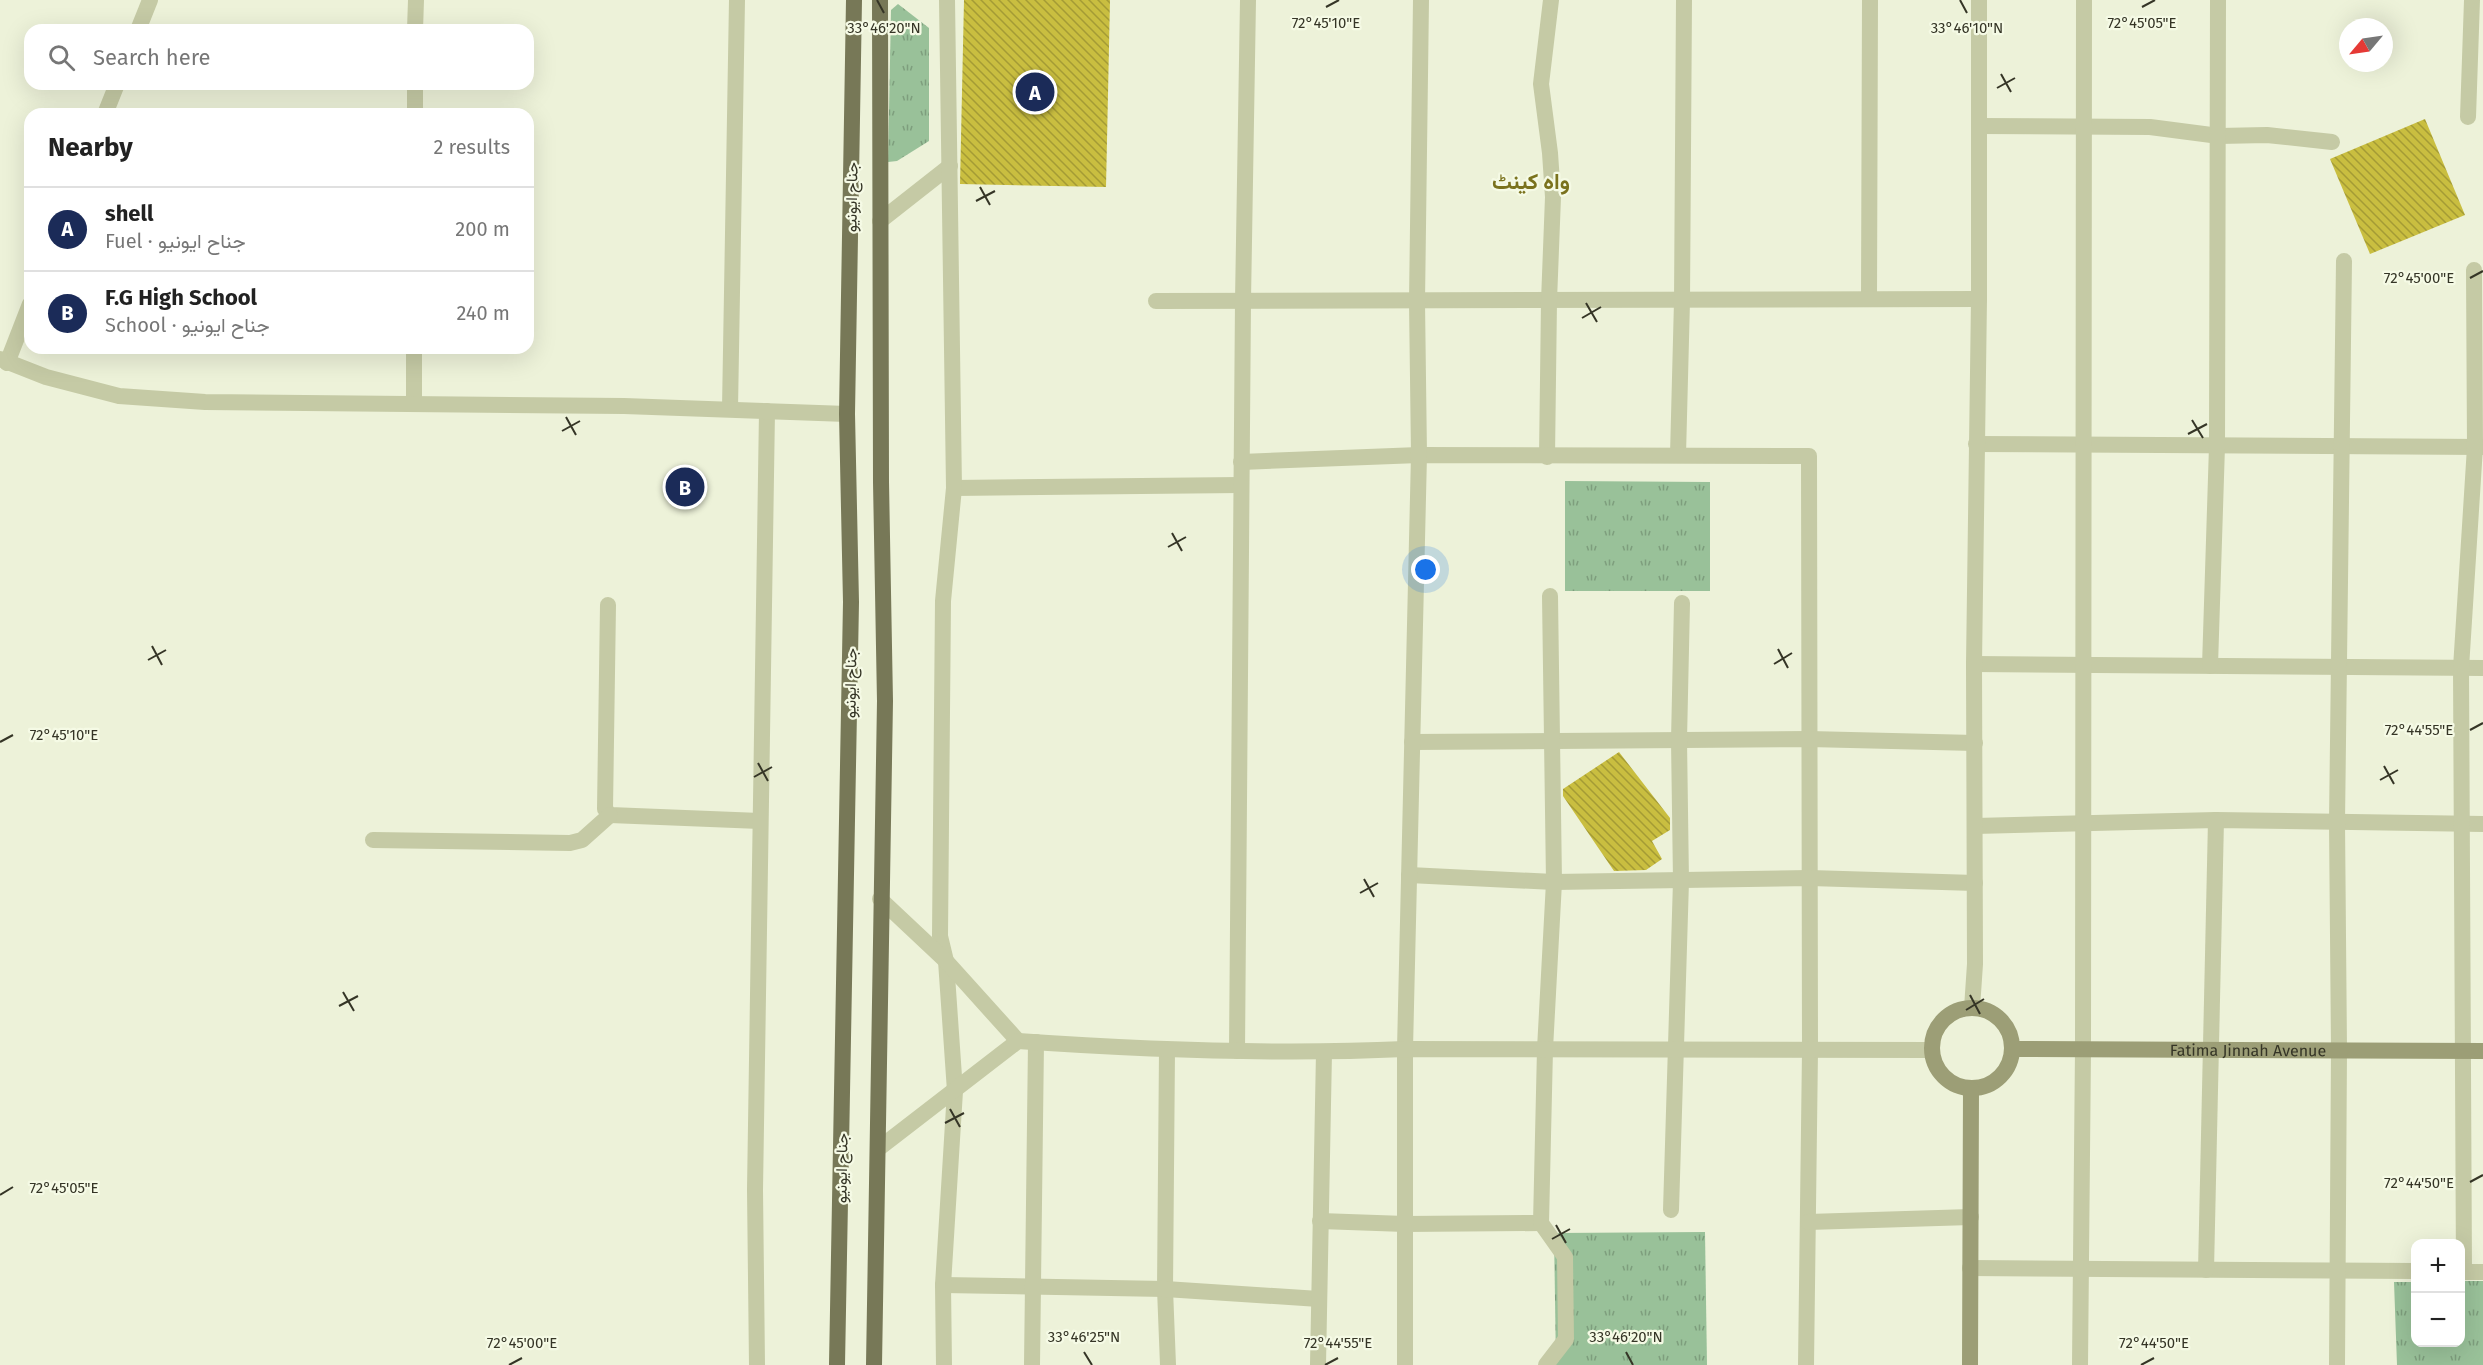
<!DOCTYPE html>
<html lang="en">
<head>
<meta charset="utf-8">
<style>
	body { margin:0; font-family:"Fira Sans",Vazirmatn,sans-serif; background:#f2f2f2; color:#222 }
	.controls { position:absolute; right:18px; bottom:18px; display:grid; overflow:hidden; border-radius:12px; box-shadow:0 6px 24px #0002 }
	.controls button { width:54px; height:54px; display:grid; place-items:center; padding:0; border:0; border-bottom:2px solid #e0e0e0; background:#fff; color:#222; font:30px sans-serif }
	.compass { position:absolute; left:2339px; top:18px; width:54px; height:54px; border-radius:50%; background:#fff; box-shadow:0 6px 24px #0002; rotate:241deg }
	.you { position:absolute; left:1426px; top:570px; width:21px; height:21px; margin:-15px; border:4px solid #fff; border-radius:50%; background:#1a73e8; box-shadow:0 0 0 9px #1a73e833 }
	.badge { display:grid; place-items:center; width:39px; height:39px; border-radius:50%; background:#1b2b58; color:#fff; font-size:20px; font-weight:700 }
	.pin { position:absolute; translate:-50% -50%; border:3px solid #fff; box-shadow:0 2px 6px #0006 }
	.list { margin:0; padding:0; list-style:none }
	h2 { display:flex; justify-content:space-between; align-items:center; height:78px; margin:0; padding:0 24px; font-size:26px }
	h2 small { font-size:20px; font-weight:400; color:#767676 }
	.list li { display:grid; grid-template-columns:39px 1fr auto; gap:18px; align-items:center; box-sizing:border-box; height:84px; padding:0 24px; border-top:2px solid #e0e0e0 }
	.list b { display:block; font-size:22px; white-space:nowrap }
	.list p { margin:0; font-size:20px; white-space:nowrap; color:#767676 }
	.list em { font-size:20px; font-style:normal; color:#767676 }
	.icon { flex:none; width:33px; height:33px; fill:none; stroke:currentColor; stroke-width:2; stroke-linecap:round; stroke-linejoin:round }
	.map { position:relative; flex:none; width:2483px; height:1365px; overflow:hidden }
	.search { position:absolute; background:#fff; box-shadow:0 6px 24px #0002; left:24px; top:24px; width:510px; height:66px; display:flex; align-items:center; gap:15px; box-sizing:border-box; padding:0 21px; border-radius:18px; color:#767676; font-size:22px }
	.panel { position:absolute; background:#fff; box-shadow:0 6px 24px #0002; left:24px; top:108px; width:510px; height:246px; border-radius:18px }
	.map>svg:first-child { display:block }
</style>
</head>
<body>
<div class="map">
<svg width="2483" height="1365" viewBox="0 0 2483 1365">
	<defs>
		<pattern id="grass-tufts" width="24" height="20" patternUnits="userSpaceOnUse" patternTransform="scale(1.5)"><rect width="24" height="20" fill="#99c199"/><path d="M3 7l-1-3M5 7V3M7 7l1-3M15 17l-1-3M17 17v-4M19 17l1-3" fill="none" stroke="#7e9e7d"/></pattern>
		<pattern id="building-back-hatch" width="6" height="6" patternUnits="userSpaceOnUse" patternTransform="scale(1.5)"><rect width="6" height="6" fill="#c9be40"/><path d="M-1 5l2 2M0 0l6 6M5-1l2 2" fill="none" stroke="#a49b35"/></pattern>
	</defs>
	<rect width="100%" height="100%" fill="#edf2d9"/>
	<g fill="url(#grass-tufts)">
		<path d="M898 4 929 28V141L897 161 888 162 891 10Z"/>
		<path d="M1565 481 1710 482V591H1565Z"/>
		<path d="M1705 1232 1707 1365H1556L1554 1233Z"/>
		<path d="M2461 1281H2483V1365H2397L2394 1282H2415L2416 1342H2460Z"/>
	</g>
	<g fill="url(#building-back-hatch)">
		<path d="M964 0H1110L1106 187 960 184Z"/>
		<path d="M2425 119 2465 215 2370 254 2330 159Z"/>
		<path d="M1619 752 1670 818V830L1652 841 1662 859 1646 870 1614 871 1563 796V789Z"/>
	</g>
	<g fill="none" stroke-linecap="round" stroke-linejoin="round">
		<g stroke="#c5caa5" stroke-width="16">
			<path d="M138 30 150 0"/>
			<path d="M415 30 416 0"/>
			<path d="M105 114 117 84"/>
			<path d="M415 114V84"/>
			<path d="M2468 117 2472 0"/>
			<path d="M1979 126 2150 127 2219 136 2267 135 2332 142"/>
			<path d="M880 221 950 166"/>
			<path d="M1869 299 1870 0"/>
			<path d="M1156 301 1979 299"/>
			<path d="M7 363 30 304"/>
			<path d="M414 404V348"/>
			<path d="M730 409 737 0"/>
			<path d="M1976 444 2483 447"/>
			<path d="M1678 455 1682 301 1684 0"/>
			<path d="M1547 457 1549 301 1553 197 1550 153 1541 84 1551 0"/>
			<path d="M1241 462 1419 455 1809 456 1810 1050 1806 1365"/>
			<path d="M954 488 1241 485"/>
			<path d="M608 605 605 809 610 815 760 821"/>
			<path d="M1974 664 2483 668"/>
			<path d="M2210 666 2217 446 2218 0"/>
			<path d="M1412 742 1809 739 1975 743"/>
			<path d="M1975 826 2216 820 2483 824"/>
			<path d="M373 840 570 843 582 840 610 815"/>
			<path d="M1409 875 1554 882 1810 878 1975 883"/>
			<path d="M1167 1050 1165 1289 1168 1365"/>
			<path d="M1237 1051 1243 301 1248 0"/>
			<path d="M1671 1210 1681 881 1679 740 1682 603"/>
			<path d="M1320 1221 1405 1224 1541 1223"/>
			<path d="M1808 1222 1971 1217"/>
			<path d="M1970 1268 2416 1271"/>
			<path d="M2206 1270 2216 820"/>
			<path d="M2460 1272H2483"/>
			<path d="M2464 1272 2461 668 2475 447 2474 270"/>
			<path d="M943 1285 1165 1289 1319 1299"/>
			<path d="M757 1365 755 1190 767 411"/>
			<path d="M944 1365 943 1285 955 1091 946 961 940 936 943 601 954 488 947 0"/>
			<path d="M1032 1365 1036 1042"/>
			<path d="M1318 1365 1324 1052"/>
			<path d="M1405 1365V1049L1419 455 1417 302 1421 0"/>
			<path d="M1546 1365 1566 1339 1565 1257 1541 1223 1545 1049 1554 882 1550 596"/>
			<path d="M2080 1365 2083 1049 2084 0"/>
			<path d="M2337 1365 2339 1050 2337 822 2344 261"/>
		</g>
		<g stroke="#c5caa5" stroke-width="16">
			<path d="M0 359 46 377 119 396 205 402 624 406 847 414"/>
			<path d="M880 899 946 961 1018 1041"/>
			<path d="M1972 1008 1975 964 1974 664 1979 299V0"/>
			<path d="M878 1149 1018 1041C1147 1050 1276 1055 1405 1049L1932 1050"/>
		</g>
		<g stroke="#9c9e76" stroke-width="16">
			<circle cx="1972" cy="1048" r="40"/>
			<path id="s1" d="M2012 1049 2483 1051"/>
			<path d="M1970 1365 1971 1089"/>
		</g>
		<g stroke="#777857" stroke-width="16">
			<path d="M837 1365 851 602 847 414 854 0"/>
			<path d="M874 1365 885 701 881 482 880 0"/>
		</g>
	</g>
	<path fill="none" stroke="#353526" stroke-width="2" d="M877 0 884 13M1960 0 1967 13M1326 7 1339 0M2142 7 2155 0M2001 74 2011 92M1997 88 2015 78M980 187 990 205M976 201 995 191M2470 278 2483 271M1586 303 1597 322M1582 318 1601 307M566 417 576 435M2192 420 2203 438M562 431 580 421M2188 434 2207 424M1172 533 1182 551M1168 547 1186 537M152 646 162 665M1778 649 1788 668M148 660 166 650M1774 664 1792 653M2470 730 2483 723M0 742 13 735M758 763 768 781M2384 766 2394 784M754 777 772 767M2380 780 2398 770M1364 879 1374 897M1360 893 1378 883M343 992 354 1011M1970 995 1980 1014M339 1006 358 996M1966 1010 1984 999M950 1109 960 1127M945 1123 964 1113M2470 1182 2483 1175M0 1195 13 1187M1556 1225 1566 1243M1552 1239 1570 1229M1084 1352 1092 1365M1626 1352 1633 1365M509 1365 522 1358M1325 1365 1338 1358M2141 1365 2154 1358"/>
	<g text-anchor="middle" stroke-width="4.5" stroke-linejoin="round" paint-order="stroke">
		<g font-size="16" fill="#353526" stroke="#f5fae5">
			<text transform="translate(851 197) rotate(-89)" y="6">جناح ایونیو</text>
			<text transform="translate(850 683) rotate(-89)" y="6">جناح ایونیو</text>
			<text dy="6" stroke="none"><textPath href="#s1" startOffset="236">Fatima Jinnah Avenue</textPath></text>
			<text transform="translate(841 1168) rotate(-89)" y="6">جناح ایونیو</text>
		</g>
		<g font-size="22" font-weight="bold" fill="#7a721d" stroke="#f5fae5">
			<text x="1531" y="189">واہ کینٹ</text>
		</g>
	</g>
	<g font-size="15" text-anchor="middle" fill="#353526" stroke="#f5fae5" stroke-width="4.5" stroke-linejoin="round" paint-order="stroke">
		<text x="1326" y="28">72°45'10"E</text>
		<text x="2142" y="28">72°45'05"E</text>
		<text x="884" y="33">33°46'20"N</text>
		<text x="1967" y="33">33°46'10"N</text>
		<text x="2419" y="283">72°45'00"E</text>
		<text x="2419" y="735">72°44'55"E</text>
		<text x="64" y="740">72°45'10"E</text>
		<text x="2419" y="1188">72°44'50"E</text>
		<text x="64" y="1193">72°45'05"E</text>
		<text x="1084" y="1342">33°46'25"N</text>
		<text x="1626" y="1342">33°46'20"N</text>
		<text x="522" y="1348">72°45'00"E</text>
		<text x="1338" y="1348">72°44'55"E</text>
		<text x="2154" y="1348">72°44'50"E</text>
	</g>
</svg>
<div class="controls">
<button>+</button>
<button>−</button>
</div>
<svg class="compass" viewBox="-18 -18 36 36"><path d="M0-13l5 13h-10z" fill="#e53935"/><path d="M0 13l5-13h-10z" fill="#767676"/></svg>
<div class="you"></div>
<div class="pin badge" style="left:1035px;top:92px">A</div>
<div class="pin badge" style="left:685px;top:487px">B</div>
<div class="search"><svg class="icon" aria-label="search" viewBox="0 0 24 24"><circle cx="10" cy="10" r="6"/><path d="M15 15l6 6"/></svg>Search here</div>
<section class="panel">
<h2>Nearby<small>2 results</small></h2>
<ul class="list">
<li><span class="badge">A</span><div><b>shell</b><p>Fuel · جناح ایونیو</p></div><em>200 m</em></li>
<li><span class="badge">B</span><div><b>F.G High School</b><p>School · جناح ایونیو</p></div><em>240 m</em></li>
</ul>
</section>
</div>
</body>
</html>
